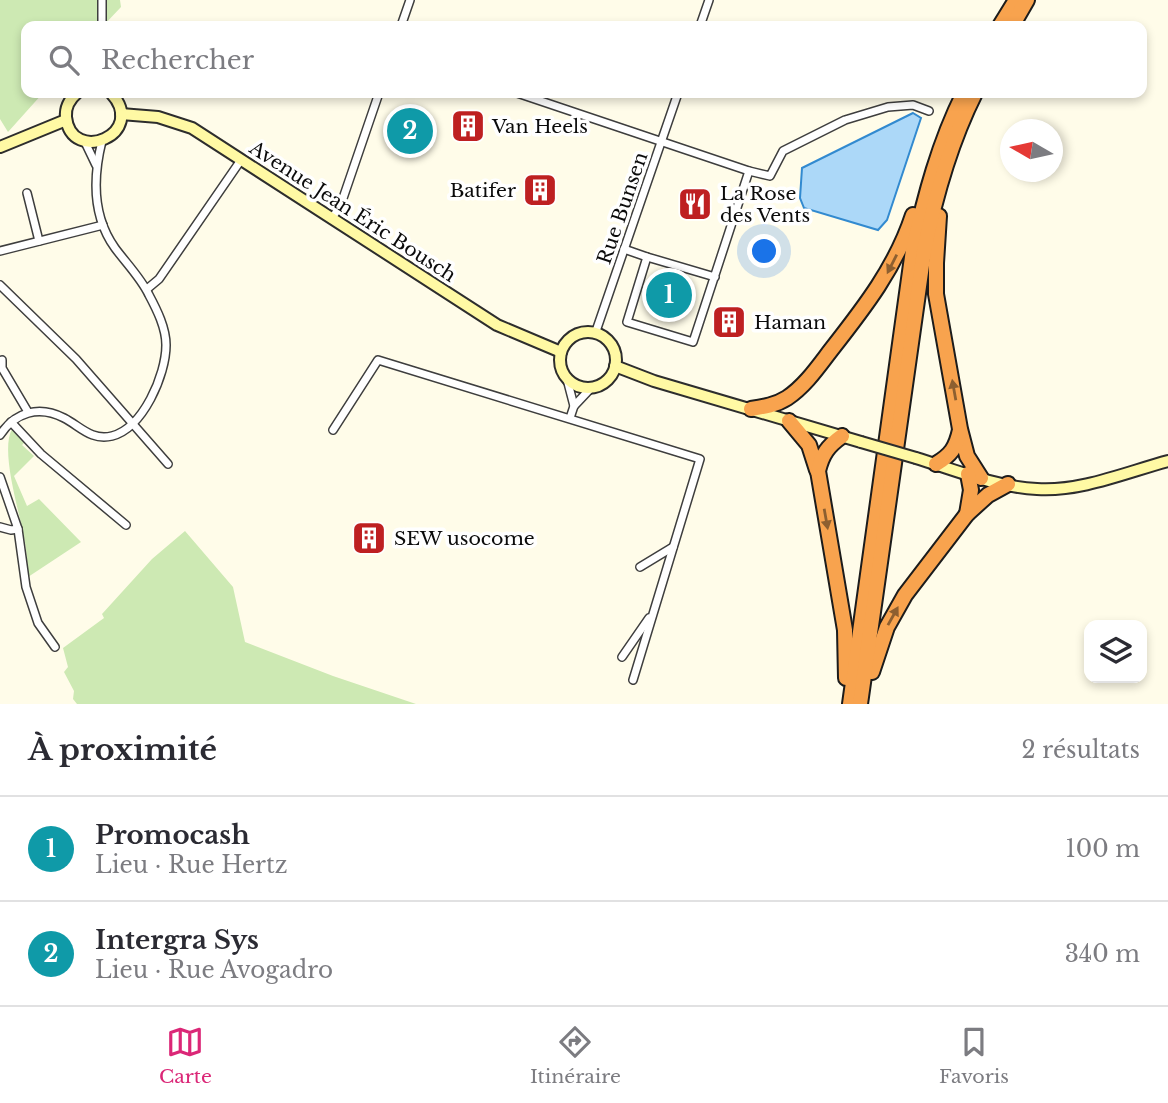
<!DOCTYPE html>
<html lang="fr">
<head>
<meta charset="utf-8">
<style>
	body { margin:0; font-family:"Libre Baskerville",serif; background:#f7f7f7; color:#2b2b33 }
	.controls { position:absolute; right:21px; bottom:21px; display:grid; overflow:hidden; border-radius:14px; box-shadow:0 4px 10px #0003 }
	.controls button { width:63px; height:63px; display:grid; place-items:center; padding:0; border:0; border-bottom:2px solid #e1e1e2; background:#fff; color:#2b2b33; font:35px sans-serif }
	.compass { position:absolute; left:1000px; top:119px; width:63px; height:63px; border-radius:50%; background:#fff; box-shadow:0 4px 10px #0003; rotate:279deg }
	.you { position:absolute; left:765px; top:252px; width:24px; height:24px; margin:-18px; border:5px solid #fff; border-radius:50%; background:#1a73e8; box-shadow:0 0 0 10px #1a73e833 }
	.badge { display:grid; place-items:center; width:46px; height:46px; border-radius:50%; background:#db2777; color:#fff; font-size:23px; font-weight:700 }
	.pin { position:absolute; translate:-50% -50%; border:4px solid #fff; box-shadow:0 2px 7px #0006 }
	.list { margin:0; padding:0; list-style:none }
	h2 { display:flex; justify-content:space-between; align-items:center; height:91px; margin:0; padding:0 28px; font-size:30px }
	h2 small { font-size:23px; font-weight:400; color:#7c7c81 }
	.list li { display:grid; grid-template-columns:46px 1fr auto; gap:21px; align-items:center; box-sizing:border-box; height:105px; padding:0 28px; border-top:2px solid #e1e1e2 }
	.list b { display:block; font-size:26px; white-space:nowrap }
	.list p { margin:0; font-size:23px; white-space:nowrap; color:#7c7c81 }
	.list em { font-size:23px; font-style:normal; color:#7c7c81 }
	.icon { flex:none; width:38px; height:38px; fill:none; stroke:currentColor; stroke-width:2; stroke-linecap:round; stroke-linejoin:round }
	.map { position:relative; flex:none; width:1168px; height:704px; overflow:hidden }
	.search { position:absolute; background:#fff; box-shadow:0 4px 10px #0003; left:21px; right:21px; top:21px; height:77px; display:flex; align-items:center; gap:18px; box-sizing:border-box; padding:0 24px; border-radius:14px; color:#7c7c81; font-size:26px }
	.sheet { height:301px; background:#fff }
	nav { display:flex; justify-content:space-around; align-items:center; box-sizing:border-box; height:98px; border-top:2px solid #e1e1e2; background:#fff; font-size:19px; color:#7c7c81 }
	nav a { display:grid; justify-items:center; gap:4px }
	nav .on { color:#db2777 }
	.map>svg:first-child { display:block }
</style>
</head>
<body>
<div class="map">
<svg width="1168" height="704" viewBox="0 0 1168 704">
	<rect width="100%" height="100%" fill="#fffce9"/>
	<g fill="#cde9b3">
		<path d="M0 0H120L121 7 103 26H26V93H43L8 132 0 119Z"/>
		<path d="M12 429 25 442 22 445 34 456 14 476 27 506 39 499 81 542 28 577C27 564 27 550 24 538 19 509 0 451 12 429Z"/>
		<path d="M185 531 233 587 245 642 333 676 416 704H77L73 699 74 691 64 672 68 667 63 648 104 618 102 614 152 559Z"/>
	</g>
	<path fill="#acd8f8" stroke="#328ad0" stroke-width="2" d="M913 113 921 118 887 220 878 230 804 208 800 198 802 168Z"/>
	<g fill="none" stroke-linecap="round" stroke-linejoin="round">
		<g stroke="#3e3e3e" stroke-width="10">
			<g id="street">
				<path d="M102 0V26"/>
				<path d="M401 26 410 0"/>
				<path d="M700 26 709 0"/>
				<path d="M517 93 749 171 770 176 783 151 845 120 888 107 913 105 929 111"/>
				<path d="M84 140 96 165"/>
				<path d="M27 193 39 241"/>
				<path d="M331 219 340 207 379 93"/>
				<path d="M624 249 647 257"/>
				<path d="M0 251 103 225"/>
				<path d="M715 277 647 257 627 322 693 342 749 171"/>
				<path d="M0 285 76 359 168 464"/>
				<path d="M147 289 159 279 241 160"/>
				<path d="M595 334 678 93"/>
				<path d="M2 360V368L28 412"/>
				<path d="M567 379 574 406"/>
				<path d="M570 418 574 406 591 388"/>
				<path d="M11 422 41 454 126 525"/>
				<path d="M333 430 378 360 700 459 633 680"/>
				<path d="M0 435C15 412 39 405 64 418 80 426 91 441 112 436 143 428 166 375 166 345 166 328 157 310 149 295 141 278 126 263 115 248 92 216 93 177 102 141"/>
				<path d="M0 477 18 529 26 587 38 623 55 647"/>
				<path d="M0 527 11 530 18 529"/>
				<path d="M640 567 673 547"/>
				<path d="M622 657 649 618"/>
			</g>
		</g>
		<g stroke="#2d2d2d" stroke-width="14">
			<g id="secondary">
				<path d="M77 93C70 99 65 107 66 117 71 166 149 134 111 93"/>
				<path d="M121 114 158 117 192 128 497 325 561 352"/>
				<path d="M0 147 66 120"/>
				<circle cx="588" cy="360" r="28"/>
				<path d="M615 366 654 381 861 442"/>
				<path d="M916 458C955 470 996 487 1037 489 1080 492 1127 472 1168 461"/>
			</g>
		</g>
		<g stroke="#1c1c1c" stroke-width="18">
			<g id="highway">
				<path d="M1000 26 1016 0"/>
				<path d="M1012 26 1027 0"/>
				<path d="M939 216 936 263V294L960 429 967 456 981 478"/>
				<path d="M751 409C764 407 776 405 787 398 805 386 818 367 831 350 864 308 896 267 913 215"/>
				<path d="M789 421 809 445 817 470"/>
				<path d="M842 436C828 446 822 454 818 471L845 630 846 678"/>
				<path d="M936 464C951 455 956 448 960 430"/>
				<path d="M967 514 971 490 968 474"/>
				<path d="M872 672 887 627 905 595 967 514 988 495 1008 484"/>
				<path d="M850 704 913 250C925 196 939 143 964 93"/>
				<path d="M860 704 924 251C935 196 950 143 975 93"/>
			</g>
		</g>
		<use href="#street" stroke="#fff" stroke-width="7"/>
		<use href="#secondary" stroke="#fff9a4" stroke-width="10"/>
		<use href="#highway" stroke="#f8a34e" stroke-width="14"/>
		<g stroke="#2d2d2d" stroke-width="14" stroke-linecap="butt">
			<path id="secondary-bridge" d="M861 442 916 458"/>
		</g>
		<use href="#secondary-bridge" stroke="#fff9a4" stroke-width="10"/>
	</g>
	<defs><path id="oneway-solid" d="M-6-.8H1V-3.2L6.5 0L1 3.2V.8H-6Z" transform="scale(1.75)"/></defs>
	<g fill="#8d5f30">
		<use href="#oneway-solid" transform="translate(892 264) rotate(117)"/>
		<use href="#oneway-solid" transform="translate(954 390) rotate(-100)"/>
		<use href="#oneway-solid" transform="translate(826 519) rotate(80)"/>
		<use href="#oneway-solid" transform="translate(893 616) rotate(-61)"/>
	</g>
	<defs>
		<g id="building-square" transform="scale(1.75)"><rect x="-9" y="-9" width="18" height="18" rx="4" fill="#be2021" stroke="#fff"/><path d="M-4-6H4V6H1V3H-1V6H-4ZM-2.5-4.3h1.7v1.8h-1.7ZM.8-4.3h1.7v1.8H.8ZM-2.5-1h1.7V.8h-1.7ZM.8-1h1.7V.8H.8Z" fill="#fff"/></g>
		<g id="restaurant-square" transform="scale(1.75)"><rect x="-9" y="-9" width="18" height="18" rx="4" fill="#be2021" stroke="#fff"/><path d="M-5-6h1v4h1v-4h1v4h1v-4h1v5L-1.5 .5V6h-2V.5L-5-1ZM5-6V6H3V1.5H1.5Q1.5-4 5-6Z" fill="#fff"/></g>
	</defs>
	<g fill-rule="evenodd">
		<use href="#building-square" x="468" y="126"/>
		<use href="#building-square" x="540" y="190"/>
		<use href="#restaurant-square" x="695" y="204"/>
		<use href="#building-square" x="729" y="322"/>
		<use href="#building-square" x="369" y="538"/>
	</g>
	<g text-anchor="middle" stroke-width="7" stroke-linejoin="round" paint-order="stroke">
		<g font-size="19" fill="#0b0b0b" stroke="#fff" text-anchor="start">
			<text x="492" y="133">Van Heels</text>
			<text x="516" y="197" text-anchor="end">Batifer</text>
			<text x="720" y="200">La Rose<tspan x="720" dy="22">des Vents</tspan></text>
			<text x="754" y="329">Haman</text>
			<text x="394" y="545">SEW usocome</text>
		</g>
		<g font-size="19" fill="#0b0b0b" stroke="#fff">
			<text transform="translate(622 208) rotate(-71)" y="7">Rue Bunsen</text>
			<text transform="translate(353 211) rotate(33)" y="7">Avenue Jean Éric Bousch</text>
		</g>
	</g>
</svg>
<div class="controls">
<button><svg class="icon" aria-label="layers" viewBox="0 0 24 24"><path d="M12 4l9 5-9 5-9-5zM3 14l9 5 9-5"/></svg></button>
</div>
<svg class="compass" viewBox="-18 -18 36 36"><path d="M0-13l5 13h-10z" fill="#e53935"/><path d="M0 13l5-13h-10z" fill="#7c7c81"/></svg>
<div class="you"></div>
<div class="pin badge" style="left:669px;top:295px;background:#0f9aa8">1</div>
<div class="pin badge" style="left:410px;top:131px;background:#0f9aa8">2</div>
<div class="search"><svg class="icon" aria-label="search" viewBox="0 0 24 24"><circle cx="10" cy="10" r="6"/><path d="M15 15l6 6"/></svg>Rechercher</div>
</div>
<section class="sheet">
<h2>À proximité<small>2 résultats</small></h2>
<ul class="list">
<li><span class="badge" style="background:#0f9aa8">1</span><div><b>Promocash</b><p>Lieu · Rue Hertz</p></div><em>100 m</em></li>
<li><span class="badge" style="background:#0f9aa8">2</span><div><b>Intergra Sys</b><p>Lieu · Rue Avogadro</p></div><em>340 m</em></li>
</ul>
</section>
<nav>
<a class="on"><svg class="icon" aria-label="map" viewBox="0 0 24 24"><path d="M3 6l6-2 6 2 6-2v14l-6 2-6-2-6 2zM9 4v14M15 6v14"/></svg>Carte</a>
<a><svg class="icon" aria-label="directions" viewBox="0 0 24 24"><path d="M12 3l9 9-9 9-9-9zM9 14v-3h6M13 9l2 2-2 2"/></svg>Itinéraire</a>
<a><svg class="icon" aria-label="saved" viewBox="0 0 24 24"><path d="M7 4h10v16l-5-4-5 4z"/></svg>Favoris</a>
</nav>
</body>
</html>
